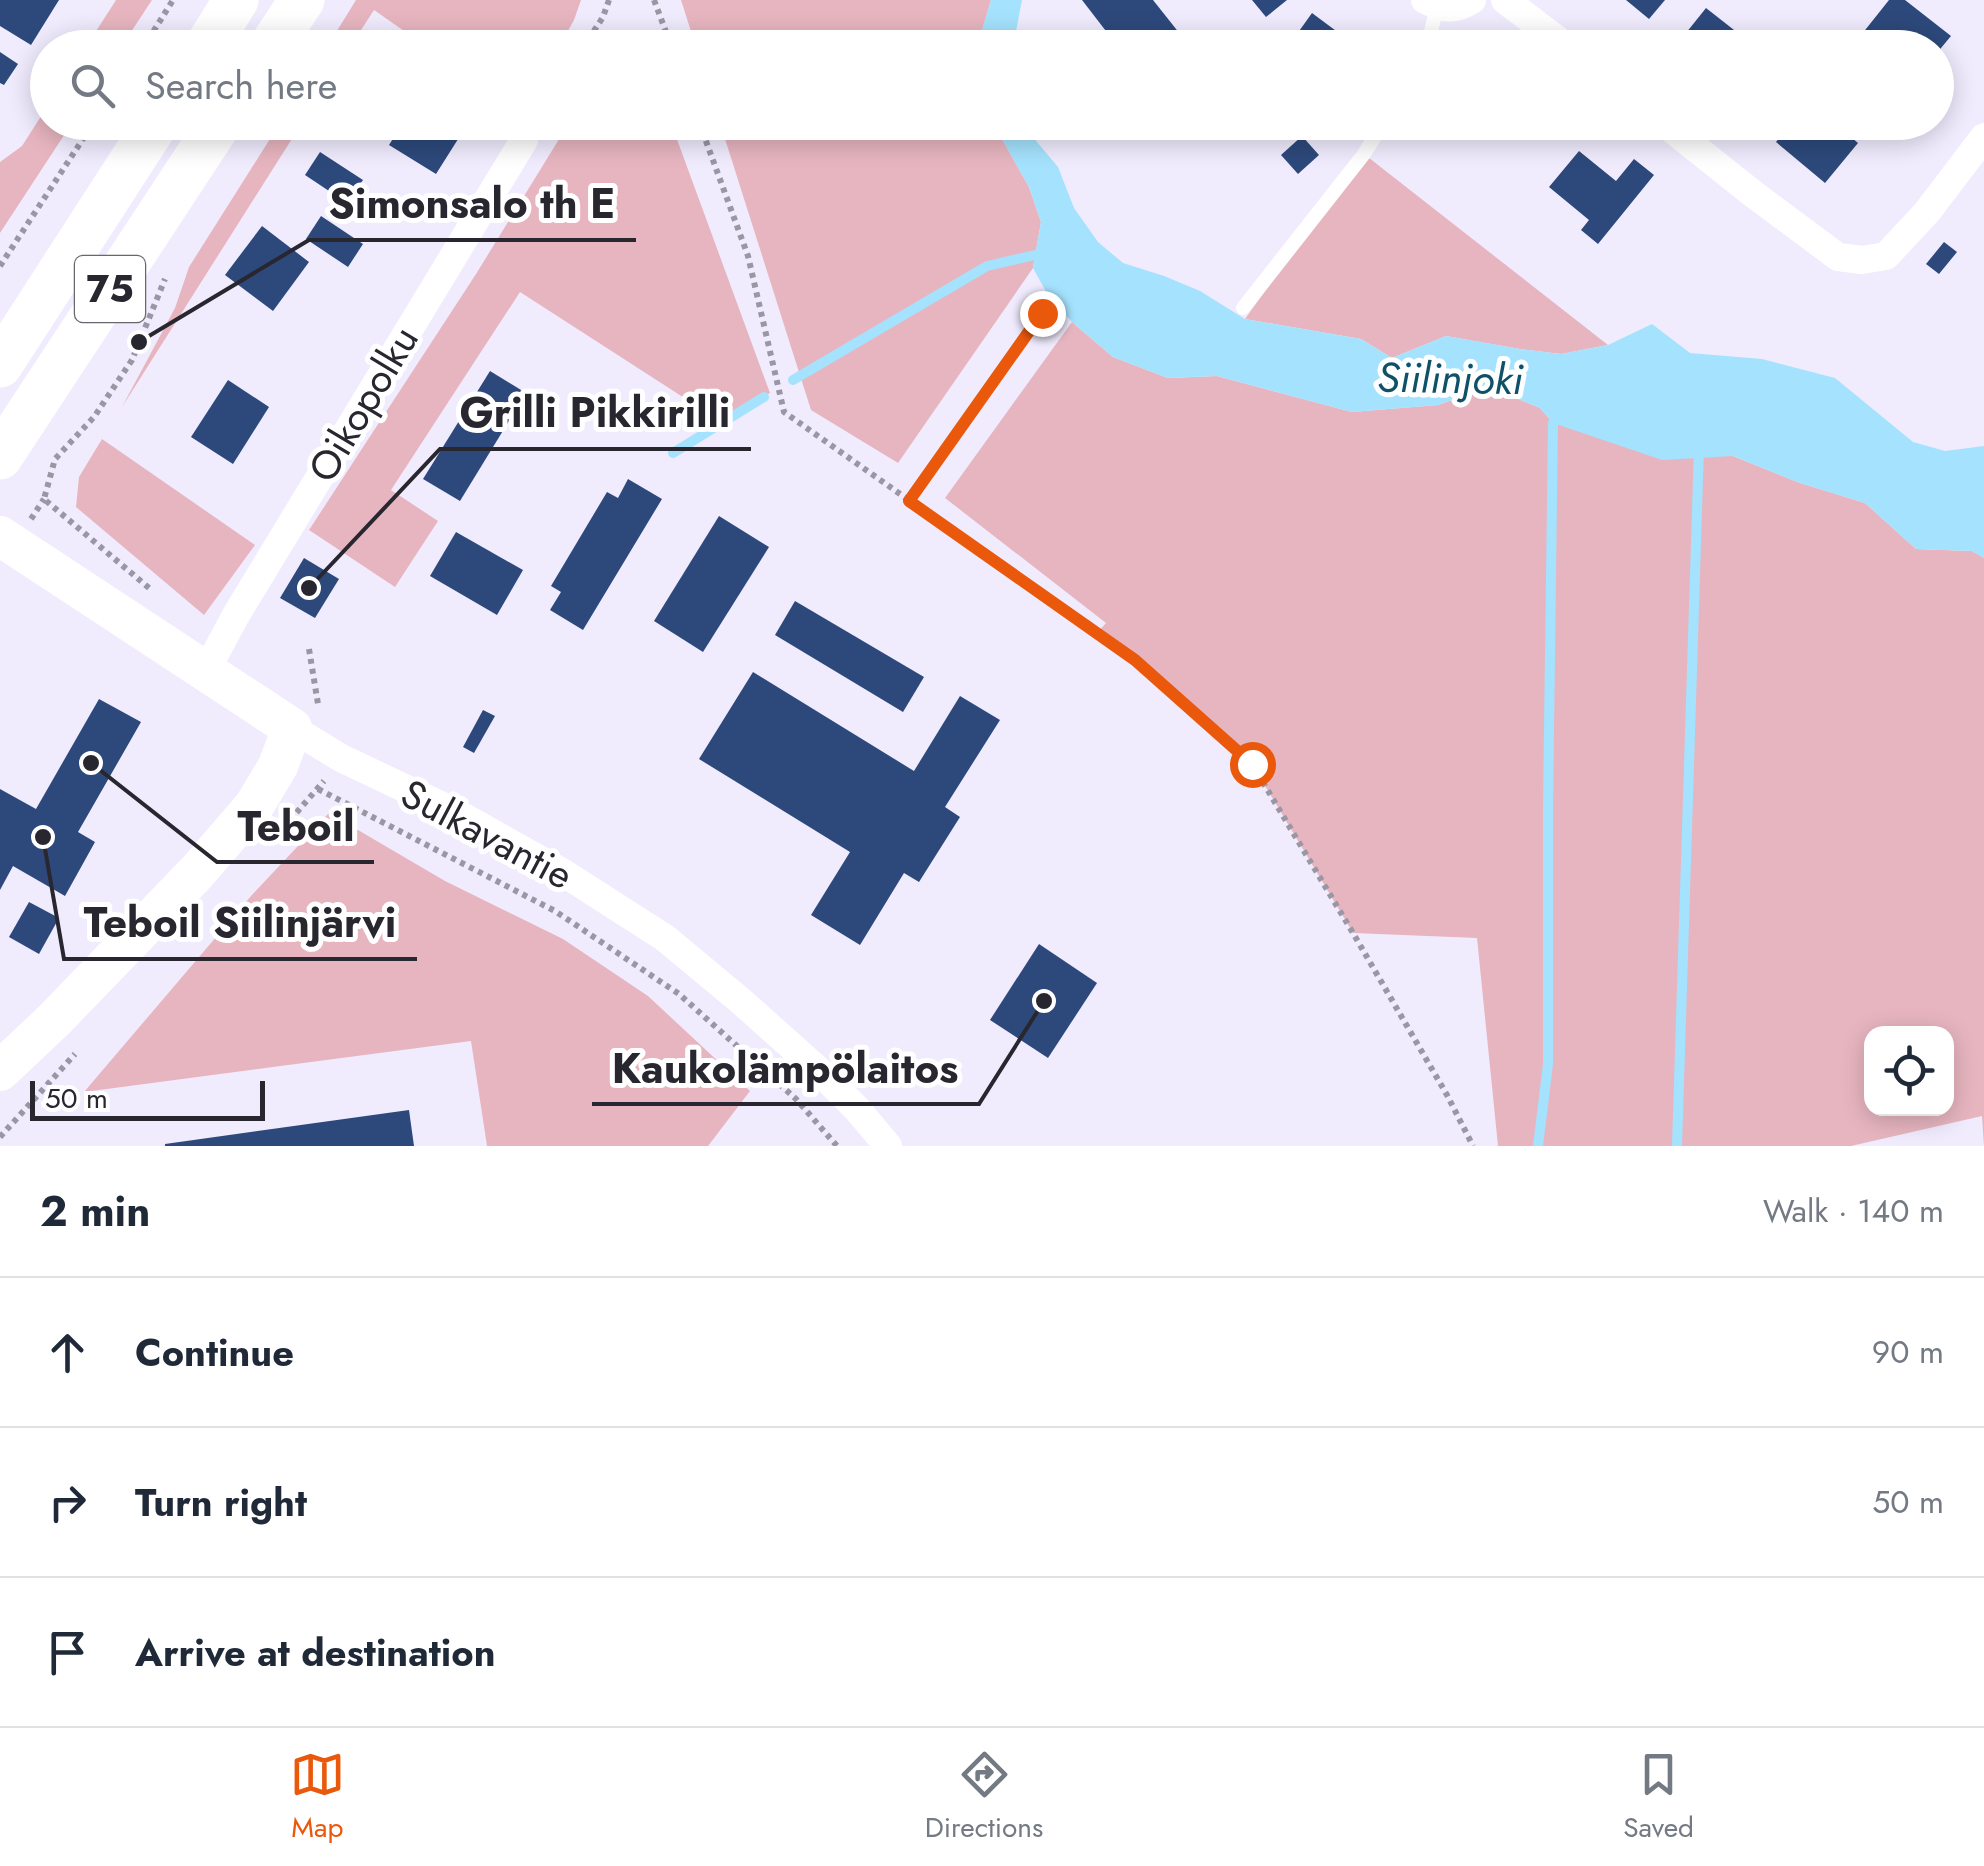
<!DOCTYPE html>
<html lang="en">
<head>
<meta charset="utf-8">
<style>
	body { margin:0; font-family:Jost,sans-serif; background:#f6f6f7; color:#1f2937 }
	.controls { position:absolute; right:30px; bottom:30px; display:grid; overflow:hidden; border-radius:20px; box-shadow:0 5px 25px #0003 }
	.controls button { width:90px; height:90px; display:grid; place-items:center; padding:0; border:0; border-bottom:2px solid #e0e1e3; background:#fff; color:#1f2937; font:50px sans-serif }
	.scale { position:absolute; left:30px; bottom:25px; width:235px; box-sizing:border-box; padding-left:10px; border:5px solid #28262e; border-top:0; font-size:28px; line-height:35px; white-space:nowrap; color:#28262e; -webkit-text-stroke:8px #fff; paint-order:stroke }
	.stop { position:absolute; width:30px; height:30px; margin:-22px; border:8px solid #ea580c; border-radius:50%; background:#fff }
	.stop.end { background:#ea580c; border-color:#fff; box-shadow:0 2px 10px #0008 }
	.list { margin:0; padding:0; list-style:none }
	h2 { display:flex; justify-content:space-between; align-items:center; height:130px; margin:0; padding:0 40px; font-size:42px }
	h2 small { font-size:32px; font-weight:400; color:#747a83 }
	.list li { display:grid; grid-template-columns:65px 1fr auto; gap:30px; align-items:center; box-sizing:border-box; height:150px; padding:0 40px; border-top:2px solid #e0e1e3 }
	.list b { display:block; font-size:38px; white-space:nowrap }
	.list em { font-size:32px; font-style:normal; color:#747a83 }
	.icon { flex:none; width:55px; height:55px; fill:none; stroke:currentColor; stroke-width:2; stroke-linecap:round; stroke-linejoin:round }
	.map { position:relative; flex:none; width:1984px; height:1146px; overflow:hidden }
	.search { position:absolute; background:#fff; box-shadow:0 5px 25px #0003; left:30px; right:30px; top:30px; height:110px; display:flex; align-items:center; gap:25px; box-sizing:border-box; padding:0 35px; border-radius:55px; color:#747a83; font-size:38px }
	.sheet { height:580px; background:#fff }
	nav { display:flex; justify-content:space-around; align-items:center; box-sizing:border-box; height:140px; border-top:2px solid #e0e1e3; background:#fff; font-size:28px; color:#747a83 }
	nav a { display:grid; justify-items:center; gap:5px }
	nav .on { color:#ea580c }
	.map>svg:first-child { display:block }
</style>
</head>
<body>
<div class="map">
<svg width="1984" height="1146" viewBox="0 0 1984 1146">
	<rect width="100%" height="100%" fill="#f0ecfe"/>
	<g fill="#e7b5c0" fill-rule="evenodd">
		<path d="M116 0H152L121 47H86Z"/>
		<path d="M356 0H581L574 20 559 47H427L374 10 350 47H327Z"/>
		<path d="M681 0H991L977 48 696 47Z"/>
		<path d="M47 107 48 122 72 123 0 233V162L22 146Z"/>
		<path d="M280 123H302L122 407 175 308 189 267Z"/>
		<path d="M569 123H671L770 393 720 421 520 292 391 490 438 521 395 587 309 530 476 274Z"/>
		<path d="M720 123H993L1029 187 1041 222 1033 268 898 463 811 410Z"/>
		<path d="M1364 154 1608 345 1561 354 1520 349 1446 336 1392 358 1361 339 1245 319Z"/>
		<path d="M1072 322 1113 357 1168 378 1217 376 1352 412 1438 405 1489 387 1540 408 1553 423 1733 456 1800 483 1865 503 1916 549 1972 551 1984 558V1146L1982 1116 1851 1146H1498L1477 938 1353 933 1252 764 1135 660 1097 633 1106 623 945 498ZM1872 1034H1946V1108H1872Z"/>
		<path d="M102 439 255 545 204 615 76 507 79 477Z"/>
		<path d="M329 813 445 881 563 939 648 996 750 1091 708 1146H487L471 1041 84 1092 251 896Z"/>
	</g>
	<g fill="#a5e2fd">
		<path d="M991 0H1022L1013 47H977Z"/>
		<path d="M993 123H1025L1037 142 1058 167 1074 208 1098 242 1123 263 1164 276 1200 291 1245 319 1361 339 1392 358 1446 336 1520 349 1561 354 1608 345 1652 324 1690 353 1762 359 1835 378 1913 442 1945 451 1984 446V558L1972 551 1916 549 1865 503 1800 483 1733 456 1662 460 1553 423 1540 408 1489 387 1438 405 1352 412 1217 376 1168 378 1113 357 1072 322 1049 297 1033 268 1041 222 1029 187Z"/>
	</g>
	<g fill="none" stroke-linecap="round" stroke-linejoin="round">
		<g stroke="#a5e2fd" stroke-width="10">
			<path d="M793 380 987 266 1035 255"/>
			<path d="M673 453 764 397"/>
			<path d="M1538 1146 1548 1064V808L1553 423 1557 413"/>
			<path d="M1677 1146 1699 447"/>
		</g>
	</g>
	<g fill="#2d497b">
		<path d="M0 0H59L31 45 0 26Z"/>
		<path d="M1082 0H1153L1180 34 1162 48H1119Z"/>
		<path d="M1252 0H1287L1266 17Z"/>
		<path d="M1626 0H1665L1649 19Z"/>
		<path d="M1889 0H1905L1951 36 1936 54V48H1869L1858 39Z"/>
		<path d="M1706 8 1757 48H1674Z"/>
		<path d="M1312 13 1359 48H1287Z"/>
		<path d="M0 52 18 64 4 85 0 83Z"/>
		<path d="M415 122H439L460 136 436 174 389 145 401 126 410 131Z"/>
		<path d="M1793 122H1833L1858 143 1825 183 1776 142Z"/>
		<path d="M1302 136 1319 155 1298 174 1281 155Z"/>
		<path d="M1579 151 1616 181 1634 159 1654 175 1598 244 1581 230 1589 220 1549 187Z"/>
		<path d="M320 152 363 180 347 203 305 175Z"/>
		<path d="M321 216 363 244 348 267 306 239Z"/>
		<path d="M262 226 309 262 273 311 225 275Z"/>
		<path d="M1944 242 1957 252 1939 274 1926 264Z"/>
		<path d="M490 371 526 393 460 501 423 479Z"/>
		<path d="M228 380 269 407 233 464 191 437Z"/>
		<path d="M628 479 662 499 583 630 550 610 561 592 551 586 607 492 618 498Z"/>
		<path d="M719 516 769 547 703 652 654 621Z"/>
		<path d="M456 532 523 570 497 615 430 576Z"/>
		<path d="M304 558 339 579 315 618 280 598Z"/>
		<path d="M795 601 924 677 903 712 775 635Z"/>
		<path d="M753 672 914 771 960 696 1000 720 945 807 960 817 919 882 904 873 860 945 811 915 850 852 699 759Z"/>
		<path d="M99 699 141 722 78 832 95 842 65 896 13 866 0 890V789L36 809Z"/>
		<path d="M483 710 495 716 474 753 463 747Z"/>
		<path d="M29 902 59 918 39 954 9 937Z"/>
		<path d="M1039 944 1097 983 1048 1058 990 1020Z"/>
		<path d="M409 1110 414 1146H165V1144Z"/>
	</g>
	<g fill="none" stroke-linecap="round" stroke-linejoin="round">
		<g stroke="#9a97a4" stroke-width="6" stroke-dasharray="5 5" stroke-linecap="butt">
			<path d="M654 0 672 48"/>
			<path d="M143 48 173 0"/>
			<path d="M583 48 603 17 609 0"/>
			<path d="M47 62H48"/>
			<path d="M699 122 748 256 784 412 1135 660 1252 764 1353 933 1447 1095 1473 1146"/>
			<path d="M0 266 94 122"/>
			<path d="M909 501 1042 313"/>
			<path d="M31 519 44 499"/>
			<path d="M149 588 44 499 55 459 94 417 132 360 165 279"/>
			<path d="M309 649 318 704"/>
			<path d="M318 789 555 911 679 994 796 1099 837 1146"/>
			<path d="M290 820 324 781"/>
			<path d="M0 1137 75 1054"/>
		</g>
		<g stroke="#fff" stroke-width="14">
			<path d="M1427 48 1437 6"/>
			<path d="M1243 308 1364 154 1384 122"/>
		</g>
		<g stroke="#fff" stroke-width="28">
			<path d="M1425 0C1442 9 1455 11 1472 0"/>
			<path d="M1505 0 1568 48"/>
			<path d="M1663 122 1752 193 1838 257 1862 260 1886 256 1927 212 1984 137"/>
			<path d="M206 671 236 615 524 140"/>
			<path d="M292 728 341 758 455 812 562 872 665 938 742 1002 818 1070 857 1109 888 1146"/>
		</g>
		<path stroke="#fff" stroke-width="40" d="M0 536 292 728 278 766 254 806 197 872 55 1019 0 1071"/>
		<g stroke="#fff" stroke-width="45">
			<path d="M206 48 236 0"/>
			<path d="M270 48 302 0"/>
			<path d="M0 365 157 122"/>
			<path d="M0 457 220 122"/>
		</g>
	</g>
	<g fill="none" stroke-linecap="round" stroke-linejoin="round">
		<path stroke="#ea580c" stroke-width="12" d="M1042 313 909 501 1135 660 1252 764"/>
	</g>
	<g text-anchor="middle" stroke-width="10" stroke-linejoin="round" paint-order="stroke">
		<rect fill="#fff" stroke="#68676d" stroke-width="2.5" x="75" y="256" width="70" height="66" rx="8"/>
		<g font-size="38" font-weight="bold" fill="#28262e">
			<text x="110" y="302">75</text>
		</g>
		<g font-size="40" fill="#28262e" stroke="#fff">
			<text transform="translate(363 404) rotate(-59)" y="14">Oikopolku</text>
			<text transform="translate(487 834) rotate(28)" y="14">Sulkavantie</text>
		</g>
		<g font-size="42" font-style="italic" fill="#0f5168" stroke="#fff">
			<text transform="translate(1450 378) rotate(1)" y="15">Siilinjoki</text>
		</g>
	</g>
	<path fill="none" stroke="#28262e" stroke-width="4" d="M139 342L309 240H636M309 588L440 449H751M91 763L217 862H374M43 837L64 959H417M1044 1001L979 1104H592"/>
	<g fill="#28262e" stroke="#fff" stroke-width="4">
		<circle cx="139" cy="342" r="10"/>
		<circle cx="309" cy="588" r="10"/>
		<circle cx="91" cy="763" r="10"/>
		<circle cx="43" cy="837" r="10"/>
		<circle cx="1044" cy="1001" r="10"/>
	</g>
	<g font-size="42" text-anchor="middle" font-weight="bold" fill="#28262e" stroke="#fff" stroke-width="10" stroke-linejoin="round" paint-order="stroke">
		<text x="472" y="218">Simonsalo th E</text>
		<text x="595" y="427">Grilli Pikkirilli</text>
		<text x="296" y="841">Teboil</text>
		<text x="240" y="937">Teboil Siilinjärvi</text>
		<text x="785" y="1083">Kaukolämpölaitos</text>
	</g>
</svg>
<div class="controls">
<button><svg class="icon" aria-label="locate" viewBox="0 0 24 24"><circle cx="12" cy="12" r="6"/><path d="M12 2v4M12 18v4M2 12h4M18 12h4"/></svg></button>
</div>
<div class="scale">50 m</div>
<div class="stop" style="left:1252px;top:764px"></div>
<div class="stop end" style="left:1042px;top:313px"></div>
<div class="search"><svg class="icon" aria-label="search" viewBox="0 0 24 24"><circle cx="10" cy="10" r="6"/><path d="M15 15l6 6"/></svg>Search here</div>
</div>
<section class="sheet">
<h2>2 min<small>Walk · 140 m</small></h2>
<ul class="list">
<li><svg class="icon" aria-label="ahead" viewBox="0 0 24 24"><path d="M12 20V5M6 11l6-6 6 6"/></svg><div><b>Continue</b></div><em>90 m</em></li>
<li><svg class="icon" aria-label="right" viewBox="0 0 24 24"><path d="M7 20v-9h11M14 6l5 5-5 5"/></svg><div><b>Turn right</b></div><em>50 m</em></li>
<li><svg class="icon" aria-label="arrive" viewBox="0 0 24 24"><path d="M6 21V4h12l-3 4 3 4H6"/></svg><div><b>Arrive at destination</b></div></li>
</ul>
</section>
<nav>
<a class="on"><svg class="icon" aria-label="map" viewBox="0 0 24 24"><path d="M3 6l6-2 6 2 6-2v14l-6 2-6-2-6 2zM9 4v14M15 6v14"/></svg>Map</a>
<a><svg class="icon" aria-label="directions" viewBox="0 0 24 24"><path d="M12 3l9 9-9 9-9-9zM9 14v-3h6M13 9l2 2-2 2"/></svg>Directions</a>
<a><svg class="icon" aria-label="saved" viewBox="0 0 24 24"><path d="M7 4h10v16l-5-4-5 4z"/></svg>Saved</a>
</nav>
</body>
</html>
